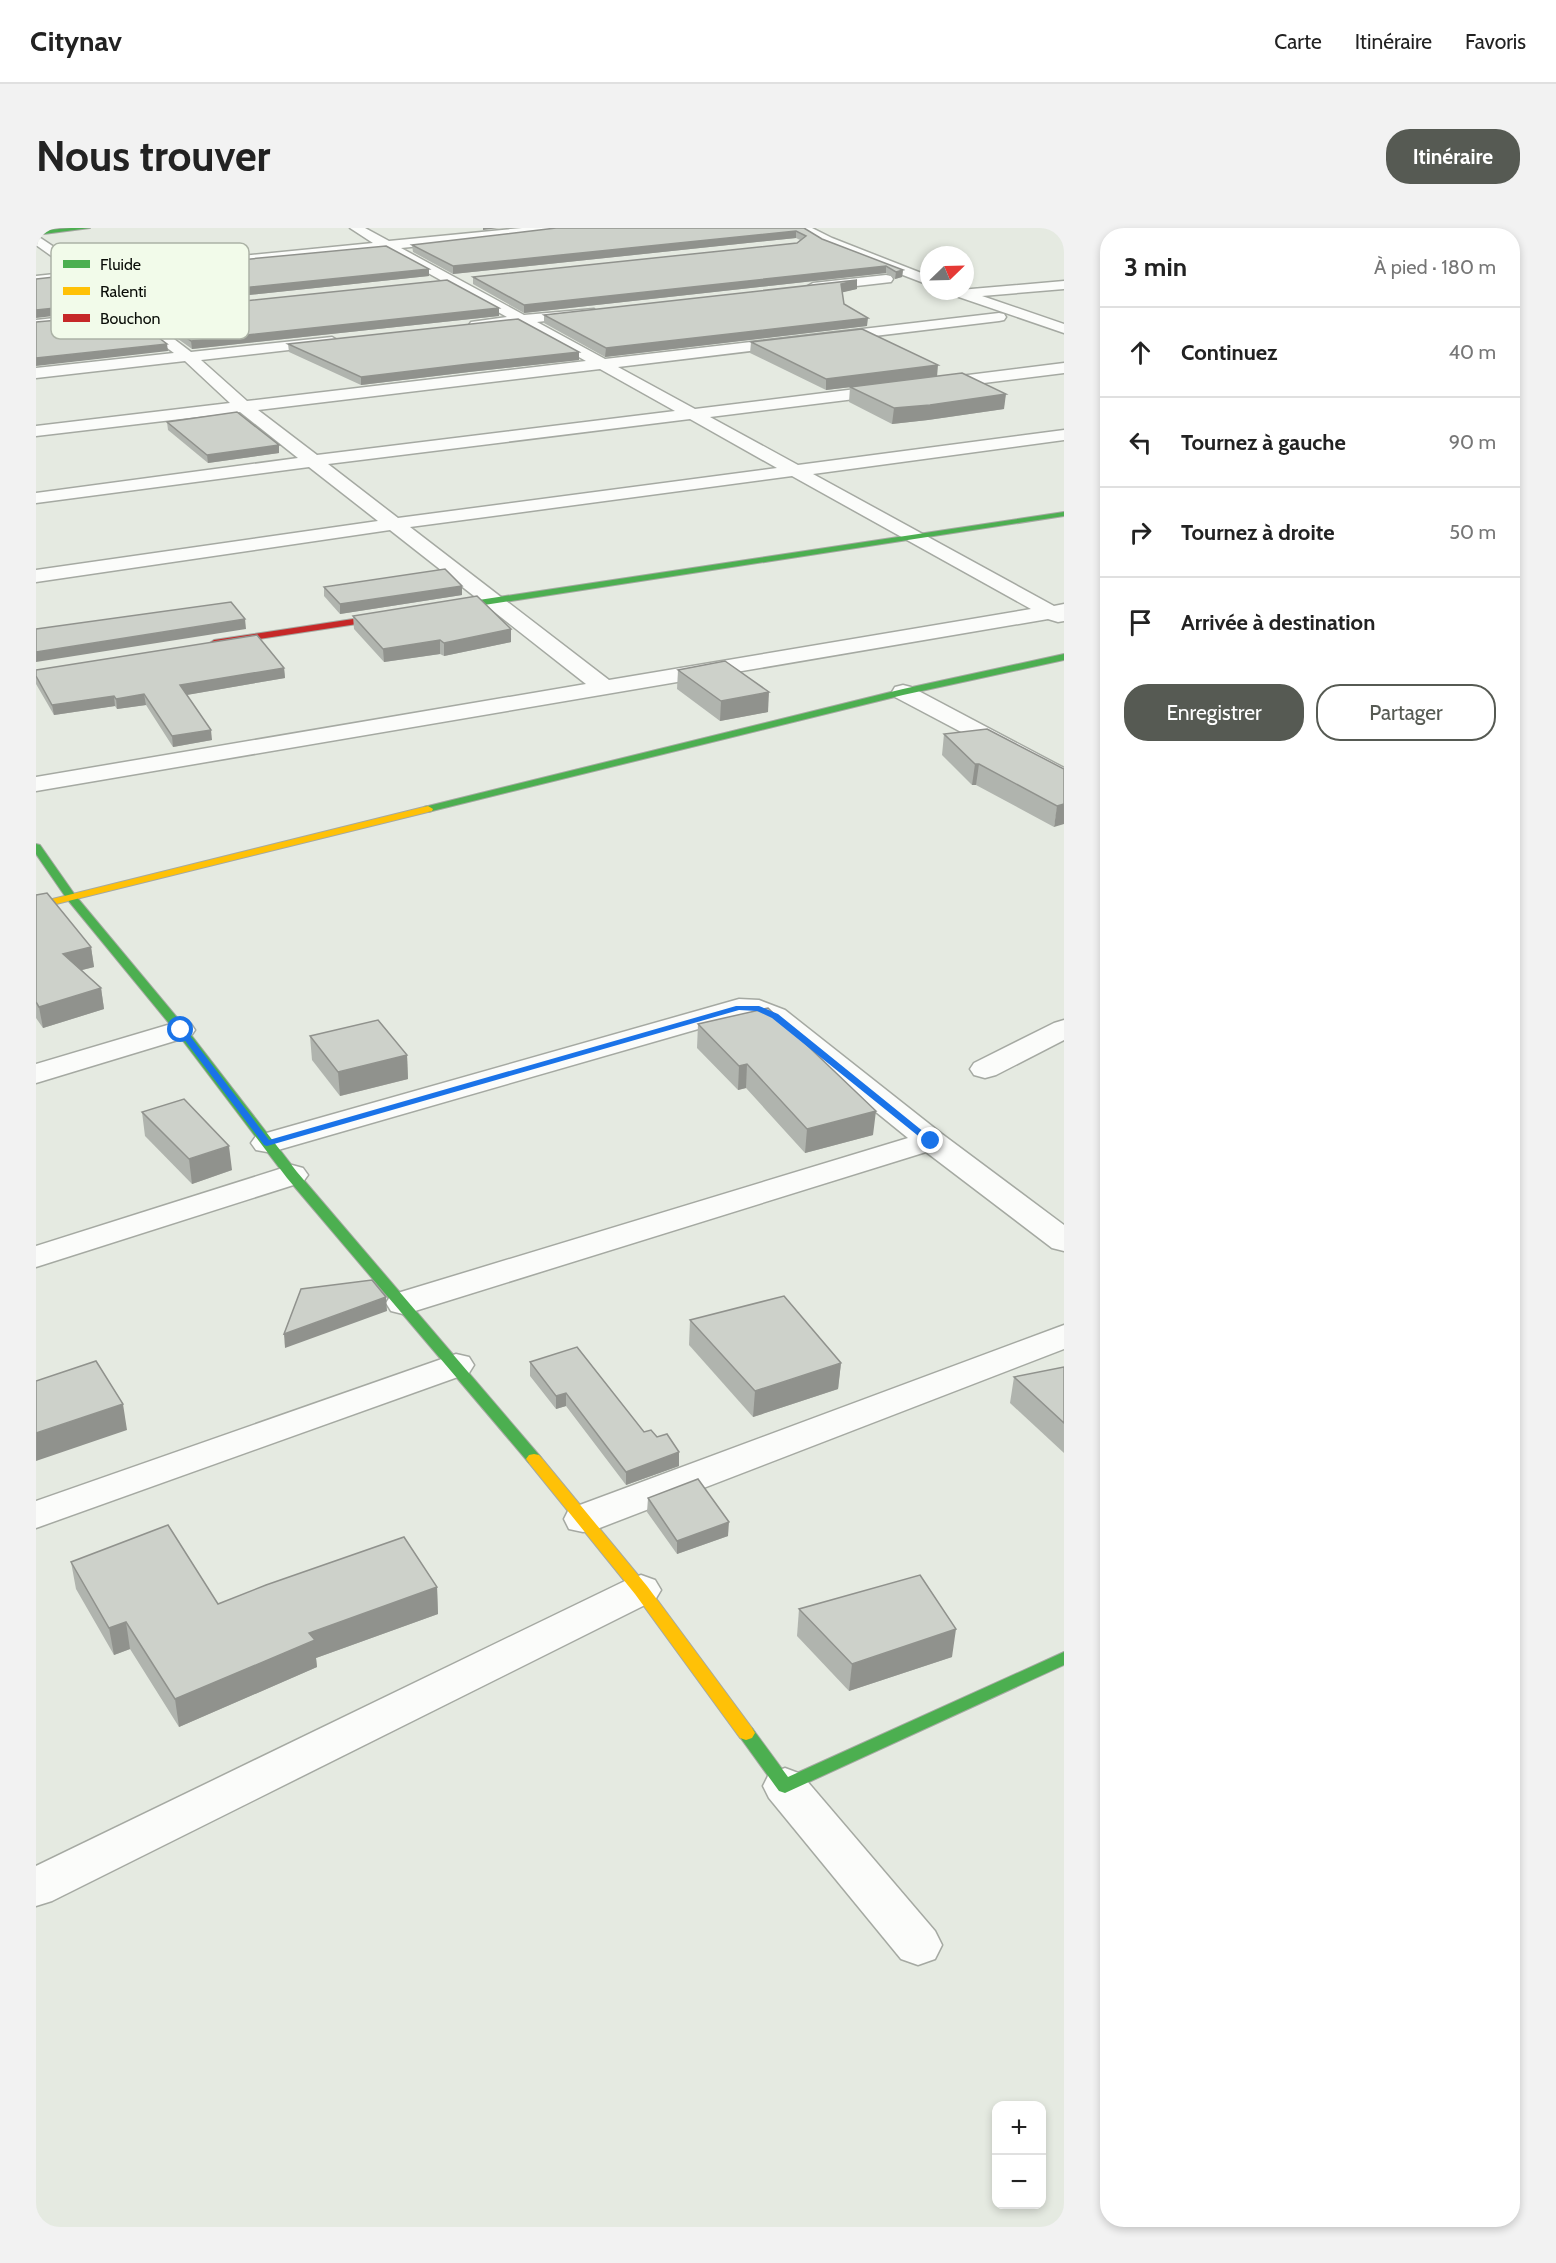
<!DOCTYPE html>
<html lang="fr">
<head>
<meta charset="utf-8">
<style>
	body { margin:0; font-family:Cabin,sans-serif; background:#f2f2f2; color:#222 }
	.controls { position:absolute; right:18px; bottom:18px; display:grid; overflow:hidden; border-radius:12px; box-shadow:0 3px 9px #0003 }
	.controls button { width:54px; height:54px; display:grid; place-items:center; padding:0; border:0; border-bottom:2px solid #e0e0e0; background:#fff; color:#222; font:30px sans-serif }
	.compass { position:absolute; left:884px; top:18px; width:54px; height:54px; border-radius:50%; background:#fff; box-shadow:0 3px 9px #0003; rotate:67deg }
	.stop { position:absolute; width:18px; height:18px; margin:-14px; border:4px solid #1a73e8; border-radius:50%; background:#fff }
	.stop.end { background:#1a73e8; border-color:#fff; box-shadow:0 2px 6px #0008 }
	.list { margin:0; padding:0; list-style:none }
	h2 { display:flex; justify-content:space-between; align-items:center; height:78px; margin:0; padding:0 24px; font-size:26px }
	h2 small { font-size:20px; font-weight:400; color:#767676 }
	.list li { display:grid; grid-template-columns:39px 1fr auto; gap:18px; align-items:center; box-sizing:border-box; height:90px; padding:0 24px; border-top:2px solid #e0e0e0 }
	.list b { display:block; font-size:22px; white-space:nowrap }
	.list em { font-size:20px; font-style:normal; color:#767676 }
	.actions { display:flex; gap:12px; padding:18px 24px }
	.actions a { flex:1; padding:14px 0; border:2px solid #565a53; border-radius:24px; text-align:center; font-size:21px; color:#565a53 }
	.actions .main { background:#565a53; color:#fff }
	.icon { flex:none; width:33px; height:33px; fill:none; stroke:currentColor; stroke-width:2; stroke-linecap:round; stroke-linejoin:round }
	.map { position:relative; flex:none; width:1028px; height:1999px; overflow:hidden; border-radius:24px }
	header { display:flex; align-items:center; gap:36px; box-sizing:border-box; height:84px; padding:0 30px; background:#fff; border-bottom:2px solid #e0e0e0 }
	header strong { font-size:28px }
	nav { display:flex; gap:33px; margin-inline-start:auto; font-size:21px }
	.intro { display:flex; align-items:center; justify-content:space-between; box-sizing:border-box; height:144px; padding:0 36px }
	h1 { margin:0; font-size:42px }
	.button { padding:15px 27px; border-radius:24px; background:#565a53; color:#fff; font-size:21px; font-weight:700 }
	main { display:flex; gap:36px; padding:0 36px }
	aside { flex:1; background:#fff; border-radius:24px; box-shadow:0 3px 9px #0003 }
	.map>svg:first-child { display:block }
</style>
</head>
<body>
<header>
<strong>Citynav</strong>
<nav><a>Carte</a><a>Itinéraire</a><a>Favoris</a></nav>
</header>
<div class="intro"><h1>Nous trouver</h1><a class="button">Itinéraire</a></div>
<main>
<div class="map">
<svg width="1028" height="1999" viewBox="0 0 1028 1999">
	<rect width="100%" height="100%" fill="#e5eae1"/>
	<g fill="none" stroke-linecap="round" stroke-linejoin="round">
		<g stroke="#a5a9a2" stroke-width="3">
			<g id="street">
				<path d="M314 0H329L353 13 486 0H531L525 4 365 20 488 87 558 81 560 84 558 87 553 88 501 94 569 131 963 85 968 86 970 89 968 92 963 93 582 139 659 181 1028 135V145L674 189 762 237 1028 202V212L777 246 1018 378 1028 376V393L1022 394 1012 391 0 563V549L550 456 354 302 0 354V342L342 293 273 239 0 275V265L262 230 204 184 0 208V198L194 175 149 133 0 150V140L138 125 92 91 0 100V92L83 83 48 51 0 56V48L38 44 0 17V7L54 43 337 15ZM349 21 471 89 435 94 433 97 435 100 484 96 550 133 211 173 165 132 296 117 303 113 296 109 155 124 109 89 158 84 165 80 163 77 99 82 62 50ZM564 141 639 183 281 227 222 182ZM654 191 741 240 362 290 292 236ZM756 248 995 381 573 452 374 299Z"/>
				<path d="M760 0H776L796 10 893 48V57L786 16Z"/>
				<path d="M850 47 855 48 857 51 855 54 777 63 770 59 777 55Z"/>
				<path d="M1028 53V61L946 68 1028 96V105L914 66 912 63Z"/>
				<path d="M867 457 875 459 1028 540V556L1020 554 859 469 856 464 859 459Z"/>
				<path d="M703 771 723 772 749 782 906 906 1028 997V1023L1016 1020 890 924 379 1083 367 1086 355 1083 350 1075 355 1067 872 910 729 794 718 789H704L242 922 231 924 220 922 215 915 220 908Z"/>
				<path d="M1028 792V812L960 847 949 850 938 847 934 841 938 835 1018 795Z"/>
				<path d="M145 793 155 796 159 802 155 808 0 855V836Z"/>
				<path d="M256 937 267 940 272 947 267 954 0 1039V1018Z"/>
				<path d="M1028 1097V1121L561 1301 547 1304 533 1301 528 1291 533 1281Z"/>
				<path d="M420 1126 433 1129 438 1137 433 1145 0 1300V1273Z"/>
				<path d="M605 1347 619 1352 625 1362 619 1372 16 1673 0 1678V1638L591 1352Z"/>
				<path d="M749 1540 765 1546 899 1703 906 1717 899 1731 882 1737 865 1731 733 1570 727 1558 733 1546Z"/>
			</g>
		</g>
		<g stroke="#a5a9a2" stroke-width="2">
			<g id="fast">
				<path d="M35 0H54L0 7V3Z"/>
				<path d="M1028 284V288L390 386 386 383 390 380Z"/>
				<path d="M1028 426V432L867 467 392 584 387 581 388 579 867 461Z"/>
				<path d="M0 616 4 617 39 667 149 799 261 944 503 1227 506 1231 503 1235H493L251 950 141 805 31 671 0 626Z"/>
				<path d="M1028 1424V1437L749 1565 743 1563 701 1505 704 1500 710 1498 716 1500 752 1549Z"/>
			</g>
		</g>
		<g stroke="#a5a9a2" stroke-width="2">
			<g id="slow">
				<path d="M392 578 397 581 396 583 0 681V675Z"/>
				<path d="M498 1226 503 1227 611 1358 716 1500 719 1505 716 1510 710 1512 704 1510 599 1366 493 1235 490 1231 493 1227Z"/>
			</g>
		</g>
		<g stroke="#a5a9a2" stroke-width="2">
			<path id="jam" d="M390 380 393 381V385L178 418 174 415 178 412Z"/>
		</g>
		<use href="#street" fill="#fbfcfa" fill-rule="evenodd"/>
		<use href="#fast" fill="#4caf50" fill-rule="evenodd"/>
		<use href="#slow" fill="#ffc107" fill-rule="evenodd"/>
		<use href="#jam" fill="#c62828" fill-rule="evenodd"/>
	</g>
	<g fill="#b0b4ae">
		<path d="M768 0 786 11 867 42 866 49 859 51 850 45 488 85 437 56V49L761 15 764 12 760 10 417 46 377 24 376 17Z"/>
		<path d="M67 45 393 48 99 79 67 52Z"/>
		<path d="M821 52V61L806 64 808 76 831 98 569 129 508 95V87Z"/>
		<path d="M113 83 463 88 156 121 114 91Z"/>
		<path d="M715 114 901 148 968 181 892 192 856 196 813 174 814 159 790 162 714 125Z"/>
		<path d="M252 116 543 132 433 144 325 157 253 124Z"/>
		<path d="M131 194 243 225 172 235 132 202Z"/>
		<path d="M426 358V367L304 386 288 368V359Z"/>
		<path d="M317 388 475 401V414L408 428 404 426 348 434 318 401Z"/>
		<path d="M248 440 249 450 150 467 176 512 137 519 110 477 81 481 79 478 18 487 0 456V442Z"/>
		<path d="M642 442 732 484 684 493 641 461Z"/>
		<path d="M908 506 1028 541 1018 599 940 557H936L906 527Z"/>
		<path d="M0 666 55 719 58 739 46 742 65 760 68 781 7 800 0 790Z"/>
		<path d="M662 796 837 907 769 925 710 860 702 862 661 820Z"/>
		<path d="M274 808 371 827 372 851 304 868 276 832Z"/>
		<path d="M106 884 196 942 156 956 109 908Z"/>
		<path d="M654 1092 805 1135 802 1161 717 1189 653 1117Z"/>
		<path d="M494 1134 608 1204 643 1238 590 1257 530 1178 520 1181 494 1148Z"/>
		<path d="M1028 1139V1225L974 1175 978 1149Z"/>
		<path d="M612 1270 692 1308 641 1326 611 1284Z"/>
		<path d="M35 1334 182 1376 401 1359 402 1386 280 1430 281 1439 143 1499 94 1421 78 1427 40 1361Z"/>
		<path d="M763 1381 916 1429 813 1463 761 1408Z"/>
	</g>
	<g fill="#90928d">
		<path d="M447 0H463L447 2Z"/>
		<path d="M760 3V10L417 46V38Z"/>
		<path d="M850 38V45L488 85V77Z"/>
		<path d="M393 41V48L99 79 98 71Z"/>
		<path d="M867 42 866 49 859 51 860 44Z"/>
		<path d="M821 52V61L804 65 805 56Z"/>
		<path d="M77 74 78 81 0 90V82Z"/>
		<path d="M463 80V88L156 121 155 113Z"/>
		<path d="M832 90 831 98 569 129 570 120Z"/>
		<path d="M131 116 132 123 0 138V130Z"/>
		<path d="M543 124V132L433 144 325 157V149L433 136Z"/>
		<path d="M902 137 901 149 790 162V151Z"/>
		<path d="M970 166 968 181 892 192 856 196 858 180Z"/>
		<path d="M243 217V225L172 235 171 227Z"/>
		<path d="M426 358V367L304 386V376Z"/>
		<path d="M209 391 210 401 0 434V424Z"/>
		<path d="M475 401V414L408 428V415Z"/>
		<path d="M404 412V426L348 434 347 421Z"/>
		<path d="M248 440 249 450 145 468 144 457Z"/>
		<path d="M733 464 732 484 684 493 685 473Z"/>
		<path d="M108 466 110 477 81 481 80 471Z"/>
		<path d="M78 468 79 478 18 487 16 477Z"/>
		<path d="M175 502 176 512 137 519 136 508Z"/>
		<path d="M939 536H943L940 557H936Z"/>
		<path d="M1028 576V596L1018 599 1021 578Z"/>
		<path d="M55 719 58 739 30 746 27 726Z"/>
		<path d="M65 760 68 781 7 800 3 779Z"/>
		<path d="M371 827 372 851 304 868 302 844Z"/>
		<path d="M711 836 710 860 702 862 703 838Z"/>
		<path d="M840 883 837 907 769 925 771 901Z"/>
		<path d="M193 918 196 942 156 956 153 931Z"/>
		<path d="M350 1069 351 1083 249 1120 248 1106Z"/>
		<path d="M805 1135 802 1161 717 1189 719 1163Z"/>
		<path d="M530 1165V1178L520 1181V1168Z"/>
		<path d="M87 1176 91 1202 0 1233V1205Z"/>
		<path d="M643 1224V1238L590 1257V1244Z"/>
		<path d="M693 1294 692 1308 641 1326V1313Z"/>
		<path d="M401 1359 402 1386 280 1430 281 1439 143 1499 139 1471 273 1405Z"/>
		<path d="M90 1394 94 1421 78 1427 73 1400Z"/>
		<path d="M920 1401 916 1429 813 1463 816 1436Z"/>
	</g>
	<g fill="#cdd1ca" stroke="#90928d" stroke-width="1.5">
		<path d="M520 0H768L786 11 867 42 860 44 850 38 488 77 437 49 761 15 770 8 760 3 417 38 376 17Z"/>
		<path d="M350 18 393 41 98 71 67 45Z"/>
		<path d="M46 46 77 74 0 82V51Z"/>
		<path d="M411 52 463 80 155 113 113 83Z"/>
		<path d="M821 52 805 56 808 76 832 90 570 120 508 87Z"/>
		<path d="M91 86 131 116 0 130V94Z"/>
		<path d="M482 91 543 124 433 136 325 149 252 116Z"/>
		<path d="M826 101 902 137 790 151 715 114Z"/>
		<path d="M926 145 970 166 894 177 858 180 814 159Z"/>
		<path d="M201 184 243 217 171 227 131 194Z"/>
		<path d="M409 341 426 358 304 376 288 359Z"/>
		<path d="M441 368 475 401 408 415 404 412 347 421 317 388Z"/>
		<path d="M195 374 209 391 0 424V401Z"/>
		<path d="M221 407 248 440 144 457 175 502 136 508 108 466 80 471 78 468 16 477 0 448V442Z"/>
		<path d="M689 433 733 464 685 473 642 442Z"/>
		<path d="M951 501 1028 541V576L1021 578 943 536H939L908 506Z"/>
		<path d="M11 665 55 719 27 726 65 760 3 779 0 774V667Z"/>
		<path d="M732 780 840 883 771 901 711 836 703 838 662 796Z"/>
		<path d="M342 792 371 827 302 844 274 808Z"/>
		<path d="M148 871 193 918 153 931 106 884Z"/>
		<path d="M336 1052 350 1069 248 1106 265 1061Z"/>
		<path d="M748 1068 805 1135 719 1163 654 1092Z"/>
		<path d="M541 1119 608 1204 615 1202 621 1209 631 1206 643 1224 590 1244 530 1165 520 1168 494 1134Z"/>
		<path d="M60 1133 87 1176 0 1205V1153Z"/>
		<path d="M1028 1139V1195L978 1149Z"/>
		<path d="M662 1251 693 1294 641 1313 612 1270Z"/>
		<path d="M132 1297 182 1376 230 1357 368 1309 401 1359 273 1405 279 1412 139 1471 90 1394 73 1400 35 1334Z"/>
		<path d="M884 1347 920 1401 816 1436 763 1381Z"/>
	</g>
	<path fill="#1a73e8" d="M700 778H723L742 786 899 913 891 915 736 790 721 783 703 782 231 918 228 917 141 802 148 800 233 912Z"/>
	<rect x="15" y="15" width="198" height="96" rx="9" fill="#f2fbea" stroke="#acb3a6" stroke-width="1.5"/>
	<rect x="27" y="32" width="27" height="8" fill="#4caf50"/>
	<rect x="27" y="59" width="27" height="8" fill="#ffc107"/>
	<rect x="27" y="86" width="27" height="8" fill="#c62828"/>
	<g font-size="16" fill="#090c07">
		<text x="64" y="42">Fluide</text>
		<text x="64" y="69">Ralenti</text>
		<text x="64" y="96">Bouchon</text>
	</g>
</svg>
<div class="controls">
<button>+</button>
<button>−</button>
</div>
<svg class="compass" viewBox="-18 -18 36 36"><path d="M0-13l5 13h-10z" fill="#e53935"/><path d="M0 13l5-13h-10z" fill="#767676"/></svg>
<div class="stop" style="left:145px;top:802px"></div>
<div class="stop end" style="left:895px;top:913px"></div>
</div>
<aside>
<h2>3 min<small>À pied · 180 m</small></h2>
<ul class="list">
<li><svg class="icon" aria-label="ahead" viewBox="0 0 24 24"><path d="M12 20V5M6 11l6-6 6 6"/></svg><div><b>Continuez</b></div><em>40 m</em></li>
<li><svg class="icon" aria-label="left" viewBox="0 0 24 24"><path d="M17 20v-9H6M10 6l-5 5 5 5"/></svg><div><b>Tournez à gauche</b></div><em>90 m</em></li>
<li><svg class="icon" aria-label="right" viewBox="0 0 24 24"><path d="M7 20v-9h11M14 6l5 5-5 5"/></svg><div><b>Tournez à droite</b></div><em>50 m</em></li>
<li><svg class="icon" aria-label="arrive" viewBox="0 0 24 24"><path d="M6 21V4h12l-3 4 3 4H6"/></svg><div><b>Arrivée à destination</b></div></li>
</ul>
<div class="actions"><a class="main">Enregistrer</a><a>Partager</a></div>
</aside>
</main>
</body>
</html>
